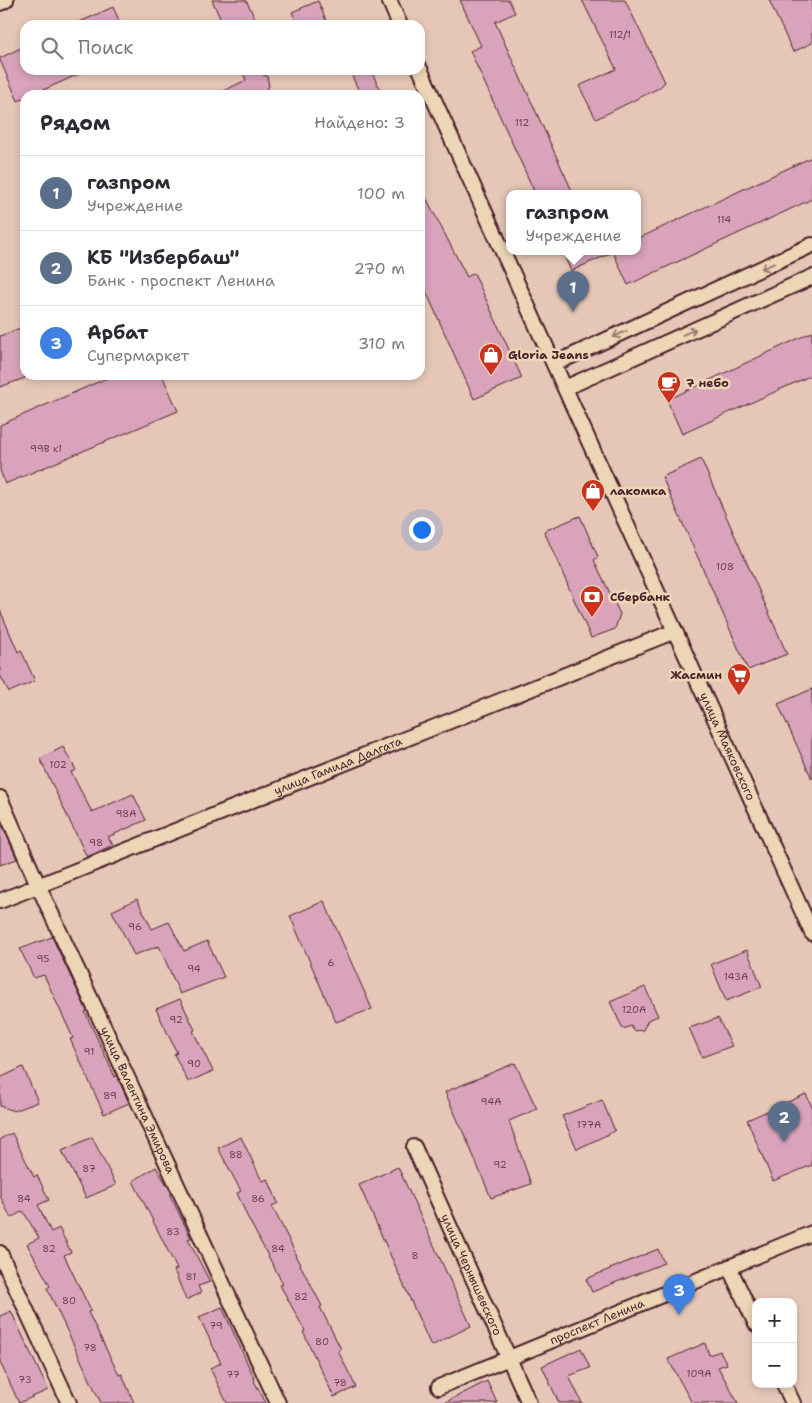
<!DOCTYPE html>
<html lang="ru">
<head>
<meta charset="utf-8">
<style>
	body { margin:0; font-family:"Shantell Sans",sans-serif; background:#f7f7f7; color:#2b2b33 }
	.controls { position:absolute; right:15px; bottom:15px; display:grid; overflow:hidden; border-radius:10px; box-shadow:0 2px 8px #0003 }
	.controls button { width:45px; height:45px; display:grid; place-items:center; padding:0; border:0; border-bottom:1px solid #e1e1e2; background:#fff; color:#2b2b33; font:25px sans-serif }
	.you { position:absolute; left:421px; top:529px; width:18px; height:18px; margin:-12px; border:4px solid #fff; border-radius:50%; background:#1a73e8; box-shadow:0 0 0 8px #1a73e833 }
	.badge { display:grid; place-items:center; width:32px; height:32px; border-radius:50%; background:#c8321e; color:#fff; font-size:16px; font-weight:700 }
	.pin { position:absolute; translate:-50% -41px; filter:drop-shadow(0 1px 2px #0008) }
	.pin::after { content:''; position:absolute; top:26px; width:18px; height:15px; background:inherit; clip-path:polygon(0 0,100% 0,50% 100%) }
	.popup { position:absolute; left:506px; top:190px; width:135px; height:65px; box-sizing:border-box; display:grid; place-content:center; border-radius:10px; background:#fff; filter:drop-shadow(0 1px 4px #0005); font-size:16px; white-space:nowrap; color:#7c7c81 }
	.popup b { font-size:19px; color:#2b2b33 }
	.popup::after { content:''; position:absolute; left:50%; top:100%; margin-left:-10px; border:10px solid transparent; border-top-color:#fff }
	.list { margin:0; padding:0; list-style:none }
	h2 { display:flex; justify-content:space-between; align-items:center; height:65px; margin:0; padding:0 20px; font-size:21px }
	h2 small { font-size:16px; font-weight:400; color:#7c7c81 }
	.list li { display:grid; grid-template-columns:32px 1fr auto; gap:15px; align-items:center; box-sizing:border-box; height:75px; padding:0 20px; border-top:1px solid #e1e1e2 }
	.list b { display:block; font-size:19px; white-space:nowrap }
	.list p { margin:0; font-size:16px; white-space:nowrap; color:#7c7c81 }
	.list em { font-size:16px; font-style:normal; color:#7c7c81 }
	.icon { flex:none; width:28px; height:28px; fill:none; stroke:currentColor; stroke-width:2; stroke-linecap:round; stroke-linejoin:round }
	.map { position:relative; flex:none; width:812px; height:1403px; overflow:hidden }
	.search { position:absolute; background:#fff; box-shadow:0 2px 8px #0003; left:20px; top:20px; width:405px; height:55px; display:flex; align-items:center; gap:12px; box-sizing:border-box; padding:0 18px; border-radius:15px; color:#7c7c81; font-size:19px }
	.panel { position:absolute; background:#fff; box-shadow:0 2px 8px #0003; left:20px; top:90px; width:405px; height:290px; border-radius:15px }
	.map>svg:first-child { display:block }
</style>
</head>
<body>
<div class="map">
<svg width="812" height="1403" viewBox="0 0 812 1403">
	<rect width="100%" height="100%" fill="#e6c7b7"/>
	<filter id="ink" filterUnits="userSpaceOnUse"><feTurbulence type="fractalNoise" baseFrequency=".02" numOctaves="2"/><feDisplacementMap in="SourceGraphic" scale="10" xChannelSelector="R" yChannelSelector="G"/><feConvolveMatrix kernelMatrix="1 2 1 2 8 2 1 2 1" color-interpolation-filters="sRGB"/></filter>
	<g filter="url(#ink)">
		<g fill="#d8a3bb" stroke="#4a1f2b">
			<path d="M212 0H246L258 25H223Z"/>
			<path d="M460 0H509L515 13 495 22 573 193H535L470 51 481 46Z"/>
			<path d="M582 0H625L665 82 659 88 596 119 579 86 616 69Z"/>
			<path d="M769 0H812V43L793 52Z"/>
			<path d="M318 1 328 25H298L292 12Z"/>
			<path d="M113 7 121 25H73Z"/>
			<path d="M25 46V70H88L32 95H25V98L18 101 0 60V58Z"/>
			<path d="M242 70H260L263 75 267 76 269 86 263 95H215L246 80Z"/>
			<path d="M349 70H371L382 95H361Z"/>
			<path d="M812 157V199L628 285 613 252 571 271 562 251H637V239Z"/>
			<path d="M420 186 467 277 474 273 522 378 474 399 425 289 420 291Z"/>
			<path d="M25 326V378L0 387V336Z"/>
			<path d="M812 332V375L682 434 667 400Z"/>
			<path d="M114 375H162L178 411 5 484 0 470V425Z"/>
			<path d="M701 459 787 654 748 670 662 477Z"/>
			<path d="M580 516 598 557 594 560 620 614 615 629 591 638 544 531Z"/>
			<path d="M0 610 18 652 21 650 35 681 9 692 0 675Z"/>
			<path d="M812 689V779L778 704Z"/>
			<path d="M63 747 76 770 71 772 92 812 133 794 146 820 108 837 113 845 87 857 40 759Z"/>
			<path d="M0 820 17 859 0 865Z"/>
			<path d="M137 899 152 929 169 922 184 951 207 941 224 977 180 994 159 946 134 955 112 911Z"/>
			<path d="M324 901 372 1009 336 1022 290 916Z"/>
			<path d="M52 937 87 1011 85 1012 115 1077 117 1076 129 1103 104 1114 70 1039 73 1038 44 975 34 978 20 949Z"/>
			<path d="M747 950 762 987 726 1001 711 964Z"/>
			<path d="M645 987 658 1016 648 1020 643 1030 634 1031 631 1026 623 1029 610 1002Z"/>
			<path d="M180 999 195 1030 193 1031 213 1071 188 1082 174 1054 177 1053 156 1009Z"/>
			<path d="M718 1018 732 1046 702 1057 689 1028Z"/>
			<path d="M515 1063 537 1109 509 1121 531 1184 491 1198 468 1143 445 1092Z"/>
			<path d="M23 1067 38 1102 14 1111 0 1106V1078Z"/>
			<path d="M806 1094 812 1107V1165L773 1181 747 1120Z"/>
			<path d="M602 1100 615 1131 577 1149 562 1116Z"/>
			<path d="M12 1133 34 1177 37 1175 49 1200 38 1205 51 1232 59 1228 71 1252 64 1255 91 1311 88 1312 119 1375 122 1374 134 1403H101L47 1288 50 1286 27 1244 39 1238 23 1211 11 1218 0 1196V1139Z"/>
			<path d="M92 1137 116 1185 86 1198 62 1151Z"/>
			<path d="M241 1137 262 1181 268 1179 278 1203 272 1206 296 1254 295 1255 322 1306 320 1307 341 1349 338 1351 356 1387 334 1397 303 1332 305 1331 280 1285 283 1284 248 1218 237 1193 241 1191 218 1148Z"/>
			<path d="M156 1167 170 1190 172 1194 170 1195 191 1238 188 1239 210 1282 198 1286 201 1293 186 1300 174 1270 177 1269 133 1181Z"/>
			<path d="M398 1167 471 1326 431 1346 359 1185Z"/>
			<path d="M658 1249 664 1263 592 1292 586 1279Z"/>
			<path d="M222 1307 255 1380 254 1381 266 1403H227L210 1368 221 1363 199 1317Z"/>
			<path d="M11 1311 48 1390 19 1403 0 1362V1316Z"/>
			<path d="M705 1343 709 1355 720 1351 727 1364 718 1367 738 1403H692L668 1359Z"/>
			<path d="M581 1348 590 1368 569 1376 582 1403H559L542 1366Z"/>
			<path d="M487 1381 497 1403H444Z"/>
		</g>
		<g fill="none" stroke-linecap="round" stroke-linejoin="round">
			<g stroke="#4a1f2b" stroke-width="18">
				<g id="street">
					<path d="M389 0 400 25"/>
					<path d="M0 3 6 0"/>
					<path id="s1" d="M420 69 812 933"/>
					<path d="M554 364 812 245"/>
					<path d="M565 388 812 277"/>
					<path id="s2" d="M0 798 38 885 278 1403"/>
					<path id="s3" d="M0 901 675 631"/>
					<path id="s4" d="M414 1147 529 1403"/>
					<path d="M0 1253 69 1403"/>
					<path d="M729 1267 756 1324"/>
					<path d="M784 1384 793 1403"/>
					<path id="s5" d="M439 1387 812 1233"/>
				</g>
			</g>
			<use href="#street" stroke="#ecd6b5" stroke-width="14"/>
		</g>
		<defs><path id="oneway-shaft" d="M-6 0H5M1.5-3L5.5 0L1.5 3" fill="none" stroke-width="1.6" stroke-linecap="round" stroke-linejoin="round" transform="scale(1.25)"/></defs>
		<g stroke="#9b7a70">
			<use href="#oneway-shaft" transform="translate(768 266) rotate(155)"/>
			<use href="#oneway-shaft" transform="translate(689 332) rotate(-24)"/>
			<use href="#oneway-shaft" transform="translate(620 334) rotate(155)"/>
		</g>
	</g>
	<defs>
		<g id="shop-pin" transform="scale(1.25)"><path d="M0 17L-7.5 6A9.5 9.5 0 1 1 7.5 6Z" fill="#c8321e" stroke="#ecd6b5"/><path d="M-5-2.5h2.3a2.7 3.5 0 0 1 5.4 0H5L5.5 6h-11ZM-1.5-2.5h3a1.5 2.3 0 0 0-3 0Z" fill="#fff"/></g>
		<g id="cafe-pin" transform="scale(1.25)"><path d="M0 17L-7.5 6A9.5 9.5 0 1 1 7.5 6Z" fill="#c8321e" stroke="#ecd6b5"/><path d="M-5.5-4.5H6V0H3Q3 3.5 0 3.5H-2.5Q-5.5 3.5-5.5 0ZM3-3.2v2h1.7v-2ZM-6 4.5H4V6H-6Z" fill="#fff"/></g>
		<g id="bank-pin" transform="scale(1.25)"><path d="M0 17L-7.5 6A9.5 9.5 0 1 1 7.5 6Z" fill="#c8321e" stroke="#ecd6b5"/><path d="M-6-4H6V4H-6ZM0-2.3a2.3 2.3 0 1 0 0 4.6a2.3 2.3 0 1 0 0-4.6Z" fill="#fff"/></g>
		<g id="supermarket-pin" transform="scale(1.25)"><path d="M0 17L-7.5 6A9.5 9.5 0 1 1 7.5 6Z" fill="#c8321e" stroke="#ecd6b5"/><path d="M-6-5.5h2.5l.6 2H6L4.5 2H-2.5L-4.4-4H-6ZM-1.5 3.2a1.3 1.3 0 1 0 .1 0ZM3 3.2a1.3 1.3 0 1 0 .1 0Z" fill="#fff"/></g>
	</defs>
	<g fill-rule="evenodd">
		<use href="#shop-pin" x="491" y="355"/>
		<use href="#cafe-pin" x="669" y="383"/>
		<use href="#shop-pin" x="593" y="491"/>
		<use href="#bank-pin" x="592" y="597"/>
		<use href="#supermarket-pin" x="739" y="675"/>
	</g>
	<g text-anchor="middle" stroke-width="5" stroke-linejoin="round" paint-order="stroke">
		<g font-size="10" fill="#6e404f">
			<text x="620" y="38">112/1</text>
			<text x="522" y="126">112</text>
			<text x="724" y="223">114</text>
			<text x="46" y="452">99В к1</text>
			<text x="725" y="570">108</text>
			<text x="58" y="768">102</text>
			<text x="126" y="817">98А</text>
			<text x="96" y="846">98</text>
			<text x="135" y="930">96</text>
			<text x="43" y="962">95</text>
			<text x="331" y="966">6</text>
			<text x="194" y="972">94</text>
			<text x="736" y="980">143А</text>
			<text x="634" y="1013">120А</text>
			<text x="176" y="1023">92</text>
			<text x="89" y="1055">91</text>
			<text x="194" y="1067">90</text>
			<text x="110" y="1099">89</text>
			<text x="491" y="1105">94А</text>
			<text x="589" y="1128">177А</text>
			<text x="236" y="1158">88</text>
			<text x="500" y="1168">92</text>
			<text x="89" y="1172">87</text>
			<text x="24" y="1202">84</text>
			<text x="258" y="1202">86</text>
			<text x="173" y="1235">83</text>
			<text x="49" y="1252">82</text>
			<text x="278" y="1252">84</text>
			<text x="415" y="1259">8</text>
			<text x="191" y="1280">81</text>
			<text x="301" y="1300">82</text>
			<text x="69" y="1304">80</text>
			<text x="216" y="1329">79</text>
			<text x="322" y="1345">80</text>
			<text x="90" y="1351">78</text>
			<text x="699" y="1377">109А</text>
			<text x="233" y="1378">77</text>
			<text x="25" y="1383">73</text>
			<text x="340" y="1386">78</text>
		</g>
		<g font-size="12" font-weight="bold" fill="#4a1f2b" stroke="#ecd6b5" text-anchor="start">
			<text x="508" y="359">Gloria Jeans</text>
			<text x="686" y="387">7 небо</text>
			<text x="610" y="495">лакомка</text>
			<text x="610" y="601">Сбербанк</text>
			<text x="722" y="679" text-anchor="end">Жасмин</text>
		</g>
		<g font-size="12" fill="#4a1f2b" stroke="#ecd6b5">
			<text dy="4" stroke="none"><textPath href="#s1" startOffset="744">улица Маяковского</textPath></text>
			<text dy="4" stroke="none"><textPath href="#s3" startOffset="364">улица Гамида Далгата</textPath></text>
			<text dy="4" stroke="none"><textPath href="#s2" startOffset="332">улица Валентина Эмирова</textPath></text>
			<text dy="4" stroke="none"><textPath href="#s4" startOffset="140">улица Чернышевского</textPath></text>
			<text dy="4" stroke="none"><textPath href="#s5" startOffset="171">проспект Ленина</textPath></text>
		</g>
	</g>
</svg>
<div class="controls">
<button>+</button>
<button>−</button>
</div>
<div class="you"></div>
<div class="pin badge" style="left:573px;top:312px;background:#5c6f8a">1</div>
<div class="popup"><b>газпром</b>Учреждение</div>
<div class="pin badge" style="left:784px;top:1142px;background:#5c6f8a">2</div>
<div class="pin badge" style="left:679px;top:1315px;background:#3f7fe0">3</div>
<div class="search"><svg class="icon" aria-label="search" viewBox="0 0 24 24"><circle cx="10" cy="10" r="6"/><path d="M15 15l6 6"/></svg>Поиск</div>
<section class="panel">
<h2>Рядом<small>Найдено: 3</small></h2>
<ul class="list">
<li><span class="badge" style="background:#5c6f8a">1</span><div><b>газпром</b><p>Учреждение</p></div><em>100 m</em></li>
<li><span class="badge" style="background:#5c6f8a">2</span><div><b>КБ &quot;Избербаш&quot;</b><p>Банк · проспект Ленина</p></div><em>270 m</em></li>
<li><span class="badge" style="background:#3f7fe0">3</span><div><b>Арбат</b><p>Супермаркет</p></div><em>310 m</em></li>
</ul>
</section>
</div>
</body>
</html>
